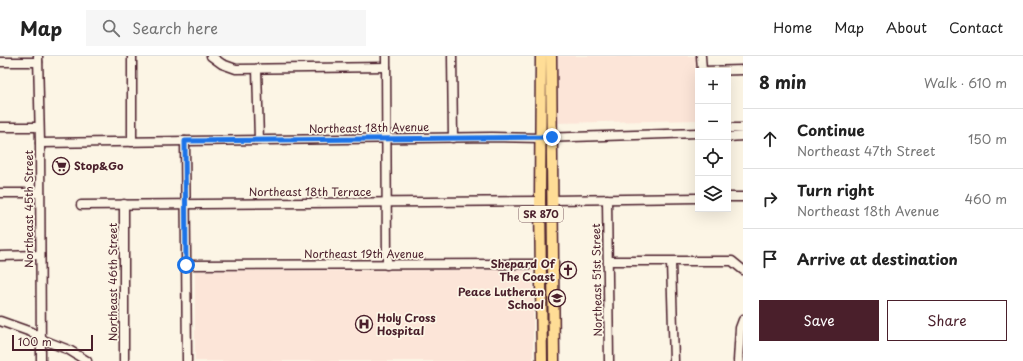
<!DOCTYPE html>
<html lang="en">
<head>
<meta charset="utf-8">
<style>
	body { margin:0; font-family:"Playpen Sans",sans-serif; background:#f6f6f6; color:#222 }
	.controls { position:absolute; right:12px; top:12px; display:grid; overflow:hidden; border-radius:0px; box-shadow:0 4px 16px #0002 }
	.controls button { width:36px; height:36px; display:grid; place-items:center; padding:0; border:0; border-bottom:1px solid #e0e0e0; background:#fff; color:#222; font:20px sans-serif }
	.scale { position:absolute; left:12px; bottom:10px; width:81px; box-sizing:border-box; padding-left:4px; border:2px solid #4a1f2b; border-top:0; font-size:11px; line-height:14px; white-space:nowrap; color:#4a1f2b; -webkit-text-stroke:3px #fcf5e5; paint-order:stroke }
	.stop { position:absolute; width:12px; height:12px; margin:-9px; border:3px solid #1a73e8; border-radius:50%; background:#fff }
	.stop.end { background:#1a73e8; border-color:#fff; box-shadow:0 1px 4px #0008 }
	.list { margin:0; padding:0; list-style:none }
	h2 { display:flex; justify-content:space-between; align-items:center; height:52px; margin:0; padding:0 16px; font-size:17px }
	h2 small { font-size:13px; font-weight:400; color:#767676 }
	.list li { display:grid; grid-template-columns:26px 1fr auto; gap:12px; align-items:center; box-sizing:border-box; height:60px; padding:0 16px; border-top:1px solid #e0e0e0 }
	.list b { display:block; font-size:15px; white-space:nowrap }
	.list p { margin:0; font-size:13px; white-space:nowrap; color:#767676 }
	.list em { font-size:13px; font-style:normal; color:#767676 }
	.actions { display:flex; gap:8px; padding:12px 16px }
	.actions a { flex:1; padding:9px 0; border:1px solid #4a1f2b; border-radius:0px; text-align:center; font-size:14px; color:#4a1f2b }
	.actions .main { background:#4a1f2b; color:#fff }
	.icon { flex:none; width:22px; height:22px; fill:none; stroke:currentColor; stroke-width:2; stroke-linecap:round; stroke-linejoin:round }
	.map { position:relative; flex:none; width:743px; height:305px; overflow:hidden }
	header { display:flex; align-items:center; gap:24px; box-sizing:border-box; height:56px; padding:0 20px; background:#fff; border-bottom:1px solid #e0e0e0 }
	header strong { font-size:19px }
	nav { display:flex; gap:22px; margin-inline-start:auto; font-size:14px }
	.search { width:280px; height:36px; background:#f6f6f6; display:flex; align-items:center; gap:10px; box-sizing:border-box; padding:0 14px; border-radius:0px; color:#767676; font-size:15px }
	main { display:flex }
	aside { flex:1; background:#fff }
	.map>svg:first-child { display:block }
</style>
</head>
<body>
<header>
<strong>Map</strong>
<div class="search"><svg class="icon" aria-label="search" viewBox="0 0 24 24"><circle cx="10" cy="10" r="6"/><path d="M15 15l6 6"/></svg>Search here</div>
<nav><a>Home</a><a>Map</a><a>About</a><a>Contact</a></nav>
</header>
<main>
<div class="map">
<svg width="743" height="305" viewBox="0 0 743 305">
	<rect width="100%" height="100%" fill="#fcf5e5"/>
	<filter id="ink" filterUnits="userSpaceOnUse"><feTurbulence type="fractalNoise" baseFrequency=".025" numOctaves="2"/><feDisplacementMap in="SourceGraphic" scale="8" xChannelSelector="R" yChannelSelector="G"/><feConvolveMatrix kernelMatrix="1 2 1 2 8 2 1 2 1" color-interpolation-filters="sRGB"/></filter>
	<g filter="url(#ink)">
		<g fill="#fce5d8">
			<path d="M555 0H698V64L555 67Z"/>
			<path d="M533 214V305H195V215Z"/>
		</g>
		<g fill="none" stroke-linecap="round" stroke-linejoin="round">
			<g stroke="#4a1f2b" stroke-width="11">
				<g id="minor">
					<path d="M38 0 40 87 41 305"/>
					<path d="M132 0V86"/>
					<path d="M211 0 222 8 236 13 386 11"/>
					<path d="M386 0 387 209"/>
					<path d="M452 0 453 82"/>
					<path d="M701 0 702 15"/>
					<path d="M0 6H38"/>
					<path d="M257 13 259 84"/>
					<path d="M704 15 743 14"/>
					<path d="M0 71H39"/>
					<path d="M728 72H743"/>
					<path d="M728 81 743 80"/>
					<path d="M185 85 187 305"/>
					<path d="M40 87 492 81 541 82 698 77"/>
					<path d="M0 137H40"/>
					<path d="M728 141H743"/>
					<path d="M607 143 609 305"/>
					<path d="M553 144 698 142"/>
					<path d="M124 148V305"/>
					<path d="M81 149 540 145"/>
					<path d="M0 200 40 199"/>
					<path d="M608 205H732L743 214"/>
					<path d="M671 206 674 305"/>
					<path d="M186 209 541 208"/>
					<path d="M0 265 31 276 41 283 69 294 87 305"/>
					<path d="M738 305 740 272 743 264"/>
				</g>
			</g>
			<g stroke="#4a1f2b" stroke-width="13">
				<g id="major">
					<path d="M541 0 540 145 542 305"/>
					<path d="M551 0 554 305"/>
				</g>
			</g>
			<use href="#minor" stroke="#fcf5e5" stroke-width="8"/>
			<use href="#major" stroke="#ffdd96" stroke-width="10"/>
		</g>
	</g>
	<g fill="none" stroke-linecap="round" stroke-linejoin="round" filter="url(#ink)">
		<path stroke="#1a73e8" stroke-width="5" d="M186 209 185 85 552 81"/>
	</g>
	<defs>
		<g id="supermarket-ring" transform="scale(0.9)"><circle r="9.5" fill="#fcf5e5" stroke="#4a1f2b" stroke-width="1.5"/><path d="M-6-5.5h2.5l.6 2H6L4.5 2H-2.5L-4.4-4H-6ZM-1.5 3.2a1.3 1.3 0 1 0 .1 0ZM3 3.2a1.3 1.3 0 1 0 .1 0Z" fill="#4a1f2b"/></g>
		<g id="church-ring" transform="scale(0.9)"><circle r="9.5" fill="#fcf5e5" stroke="#4a1f2b" stroke-width="1.5"/><path d="M-1.2-6h2.4v3.5h3.3v2.4h-3.3V6h-2.4V-.1h-3.3v-2.4h3.3Z" fill="#4a1f2b"/></g>
		<g id="school-ring" transform="scale(0.9)"><circle r="9.5" fill="#fcf5e5" stroke="#4a1f2b" stroke-width="1.5"/><path d="M0-5L7-2L0 1L-7-2ZM-4 1L0 2.5L4 1V4Q0 6-4 4Z" fill="#4a1f2b"/></g>
		<g id="hospital-ring" transform="scale(0.9)"><circle r="9.5" fill="#fcf5e5" stroke="#4a1f2b" stroke-width="1.5"/><path d="M-5-5h3v3.5h4V-5h3V5h-3V1.5h-4V5h-3Z" fill="#4a1f2b"/></g>
	</defs>
	<g fill-rule="evenodd">
		<use href="#supermarket-ring" x="61" y="110"/>
		<use href="#church-ring" x="568" y="214"/>
		<use href="#school-ring" x="557" y="242"/>
		<use href="#hospital-ring" x="364" y="268"/>
	</g>
	<g text-anchor="middle" stroke-width="3.5" stroke-linejoin="round" paint-order="stroke">
		<rect fill="#fcf5e5" stroke="#7f5f63" stroke-width="1" x="519" y="150" width="44" height="16" rx="3"/>
		<g font-size="10" font-weight="bold" fill="#4a1f2b">
			<text x="541" y="162">SR 870</text>
		</g>
		<g font-size="11" fill="#4a1f2b" stroke="#fcf5e5">
			<text transform="translate(369 72) rotate(-1)" y="4">Northeast 18th Avenue</text>
			<text x="310" y="140">Northeast 18th Terrace</text>
			<text transform="translate(29 153) rotate(-90)" y="4">Northeast 45th Street</text>
			<text x="364" y="202">Northeast 19th Avenue</text>
			<text transform="translate(597 224) rotate(-91)" y="4">Northeast 51st Street</text>
			<text transform="translate(113 226) rotate(-90)" y="4">Northeast 46th Street</text>
		</g>
		<g font-size="11" font-weight="bold" fill="#4a1f2b" stroke="#fcf5e5" text-anchor="start">
			<text x="74" y="114">Stop&amp;Go</text>
			<text x="555" y="212" text-anchor="end">Shepard Of<tspan x="555" dy="13">The Coast</tspan></text>
			<text x="544" y="240" text-anchor="end">Peace Lutheran<tspan x="544" dy="13">School</tspan></text>
			<text x="377" y="266">Holy Cross<tspan x="377" dy="13">Hospital</tspan></text>
		</g>
	</g>
</svg>
<div class="controls">
<button>+</button>
<button>−</button>
<button><svg class="icon" aria-label="locate" viewBox="0 0 24 24"><circle cx="12" cy="12" r="6"/><path d="M12 2v4M12 18v4M2 12h4M18 12h4"/></svg></button>
<button><svg class="icon" aria-label="layers" viewBox="0 0 24 24"><path d="M12 4l9 5-9 5-9-5zM3 14l9 5 9-5"/></svg></button>
</div>
<div class="scale">100 m</div>
<div class="stop" style="left:186px;top:209px"></div>
<div class="stop end" style="left:552px;top:81px"></div>
</div>
<aside>
<h2>8 min<small>Walk · 610 m</small></h2>
<ul class="list">
<li><svg class="icon" aria-label="ahead" viewBox="0 0 24 24"><path d="M12 20V5M6 11l6-6 6 6"/></svg><div><b>Continue</b><p>Northeast 47th Street</p></div><em>150 m</em></li>
<li><svg class="icon" aria-label="right" viewBox="0 0 24 24"><path d="M7 20v-9h11M14 6l5 5-5 5"/></svg><div><b>Turn right</b><p>Northeast 18th Avenue</p></div><em>460 m</em></li>
<li><svg class="icon" aria-label="arrive" viewBox="0 0 24 24"><path d="M6 21V4h12l-3 4 3 4H6"/></svg><div><b>Arrive at destination</b></div></li>
</ul>
<div class="actions"><a class="main">Save</a><a>Share</a></div>
</aside>
</main>
</body>
</html>
